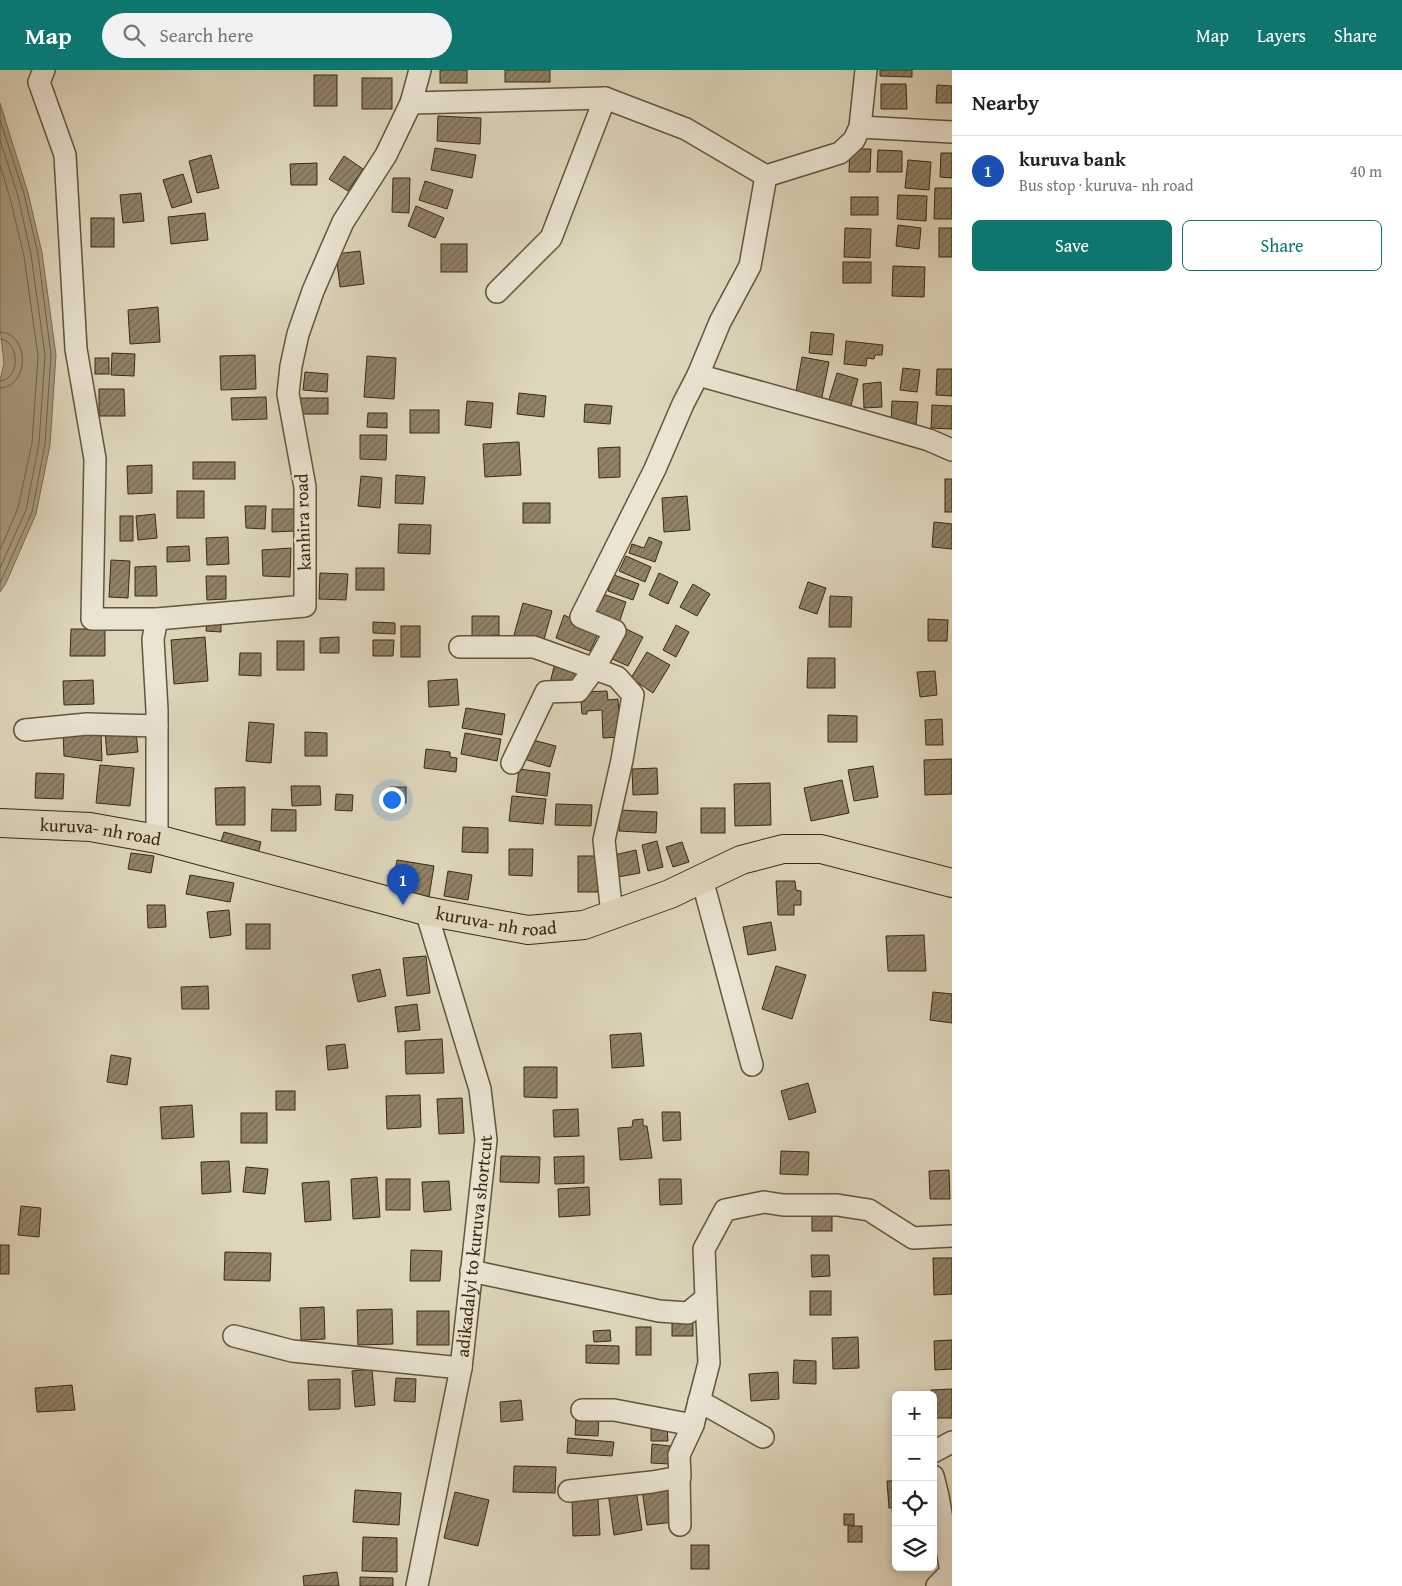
<!DOCTYPE html>
<html lang="en">
<head>
<meta charset="utf-8">
<style>
	body { margin:0; font-family:"Gentium Book Plus",serif; background:#f2f2f2; color:#222 }
	.controls { position:absolute; right:15px; bottom:15px; display:grid; overflow:hidden; border-radius:8px; box-shadow:0 2px 8px #0003 }
	.controls button { width:45px; height:45px; display:grid; place-items:center; padding:0; border:0; border-bottom:1px solid #e0e0e0; background:#fff; color:#222; font:25px sans-serif }
	.you { position:absolute; left:391px; top:729px; width:18px; height:18px; margin:-12px; border:4px solid #fff; border-radius:50%; background:#1a73e8; box-shadow:0 0 0 8px #1a73e833 }
	.badge { display:grid; place-items:center; width:32px; height:32px; border-radius:50%; background:#0f766e; color:#fff; font-size:16px; font-weight:700 }
	.pin { position:absolute; translate:-50% -41px; filter:drop-shadow(0 1px 2px #0008) }
	.pin::after { content:''; position:absolute; top:26px; width:18px; height:15px; background:inherit; clip-path:polygon(0 0,100% 0,50% 100%) }
	.list { margin:0; padding:0; list-style:none }
	h2 { display:flex; justify-content:space-between; align-items:center; height:65px; margin:0; padding:0 20px; font-size:21px }
	h2 small { font-size:16px; font-weight:400; color:#767676 }
	.list li { display:grid; grid-template-columns:32px 1fr auto; gap:15px; align-items:center; box-sizing:border-box; height:70px; padding:0 20px; border-top:1px solid #e0e0e0 }
	.list b { display:block; font-size:19px; white-space:nowrap }
	.list p { margin:0; font-size:16px; white-space:nowrap; color:#767676 }
	.list em { font-size:16px; font-style:normal; color:#767676 }
	.actions { display:flex; gap:10px; padding:15px 20px }
	.actions a { flex:1; padding:11px 0; border:1px solid #0f766e; border-radius:8px; text-align:center; font-size:18px; color:#0f766e }
	.actions .main { background:#0f766e; color:#fff }
	.icon { flex:none; width:28px; height:28px; fill:none; stroke:currentColor; stroke-width:2; stroke-linecap:round; stroke-linejoin:round }
	.map { position:relative; flex:none; width:952px; height:1516px; overflow:hidden }
	header { display:flex; align-items:center; gap:30px; box-sizing:border-box; height:70px; padding:0 25px; background:#0f766e; color:#fff }
	header strong { font-size:24px }
	nav { display:flex; gap:28px; margin-inline-start:auto; font-size:18px }
	.search { width:350px; height:45px; background:#f2f2f2; display:flex; align-items:center; gap:12px; box-sizing:border-box; padding:0 18px; border-radius:28px; color:#767676; font-size:19px }
	main { display:flex }
	aside { flex:1; background:#fff }
	.map>svg:first-child { display:block }
</style>
</head>
<body>
<header>
<strong>Map</strong>
<div class="search"><svg class="icon" aria-label="search" viewBox="0 0 24 24"><circle cx="10" cy="10" r="6"/><path d="M15 15l6 6"/></svg>Search here</div>
<nav><a>Map</a><a>Layers</a><a>Share</a></nav>
</header>
<main>
<div class="map">
<svg width="952" height="1516" viewBox="0 0 952 1516">
	<defs>
		<pattern id="building-hatch" width="6" height="6" patternUnits="userSpaceOnUse" patternTransform="scale(1.25)"><rect width="6" height="6" fill="#908268"/><path d="M-1 1l2-2M0 6l6-6M5 7l2-2" fill="none" stroke="#776a54"/></pattern>
	</defs>
	<rect width="100%" height="100%" fill="#ded6bb"/>
	<filter id="stains"><feTurbulence type="fractalNoise" baseFrequency=".004" numOctaves="4"/><feColorMatrix values="0 0 0 0 .2 0 0 0 0 .09 0 0 0 0 .02 0 0 0 .5 -.17"/></filter>
	<radialGradient id="worn" r=".72"><stop offset=".6" stop-color="#630" stop-opacity="0"/><stop offset="1" stop-color="#630" stop-opacity=".3"/></radialGradient>
	<path fill="#a79b80" stroke="#7c6d52" d="M0 33 28 123 42 183 56 285 50 375 36 444 6 513 0 522V310L4 293 0 258Z"/>
	<g fill="none" stroke-linecap="round" stroke-linejoin="round">
		<g stroke="#726247" stroke-width="1">
			<path d="M0 50 24 124 38 184 51 285 45 374 32 442 0 513"/>
			<path d="M0 70 18 126 31 185 45 285 39 373 26 440 0 498"/>
			<path d="M0 95 10 128 24 186 38 286 32 373 18 438 0 480"/>
			<path d="M0 262C30 263 30 317 0 318"/>
			<path d="M0 269C20 271 21 309 0 311"/>
		</g>
	</g>
	<g fill="url(#building-hatch)" stroke="#3c280e">
		<rect x="440" y="0" width="27" height="13"/>
		<rect x="505" y="0" width="45" height="12"/>
		<path d="M880 0H912V7L880 6Z"/>
		<rect x="314" y="5" width="23" height="31"/>
		<rect x="362" y="8" width="30" height="31"/>
		<path d="M881 14H906L907 39H881Z"/>
		<path d="M937 15 952 16V33H936Z"/>
		<path d="M438 46 481 48 480 74 437 71Z"/>
		<path d="M435 78 476 85 472 108 431 100Z"/>
		<path d="M850 79H871L870 102H849Z"/>
		<path d="M878 80 902 81V102H877Z"/>
		<path d="M941 83H952V108L940 107Z"/>
		<path d="M211 85 219 118 197 123 189 91Z"/>
		<path d="M344 86 363 99 348 121 329 109Z"/>
		<path d="M908 90 931 92 929 120 905 118Z"/>
		<path d="M317 93V115H291L290 94Z"/>
		<path d="M183 104 192 132 172 138 163 110Z"/>
		<path d="M393 108H410L409 143 392 142Z"/>
		<path d="M425 111 453 120 447 139 419 130Z"/>
		<path d="M935 118H952V149H934Z"/>
		<path d="M141 123 144 151 123 153 120 125Z"/>
		<path d="M898 125 927 126 926 151 897 149Z"/>
		<rect x="851" y="127" width="27" height="18"/>
		<path d="M416 136 444 148 435 168 408 156Z"/>
		<path d="M205 143 208 170 171 174 168 147Z"/>
		<rect x="91" y="148" width="23" height="29"/>
		<path d="M898 155 921 158 919 179 896 176Z"/>
		<path d="M845 158 871 159 870 188 844 187Z"/>
		<rect x="939" y="158" width="13" height="29"/>
		<rect x="441" y="174" width="26" height="28"/>
		<path d="M360 181 364 214 340 217 336 184Z"/>
		<rect x="843" y="192" width="28" height="21"/>
		<path d="M893 196 925 197 924 227 892 226Z"/>
		<path d="M158 237 160 272 130 274 128 240Z"/>
		<path d="M811 262 834 264 832 285 809 283Z"/>
		<path d="M846 271 883 275 882 285H875L874 289 867 288 866 296 844 294Z"/>
		<path d="M112 283 135 284 134 306 111 305Z"/>
		<path d="M255 285 256 319 221 320 220 286Z"/>
		<path d="M367 286 396 288 394 329 364 327Z"/>
		<path d="M802 287 829 292 821 332 795 327Z"/>
		<rect x="95" y="288" width="14" height="16"/>
		<path d="M903 298 920 300 917 322 900 320Z"/>
		<path d="M937 299H952V326L936 325Z"/>
		<path d="M305 302 328 304 327 322 303 320Z"/>
		<path d="M837 303 858 309 850 339 828 333Z"/>
		<path d="M881 312 882 337 864 338 863 314Z"/>
		<path d="M99 319H124L125 346H99Z"/>
		<path d="M519 323 546 326 544 347 517 344Z"/>
		<path d="M266 327 267 349 232 350 231 328Z"/>
		<rect x="298" y="328" width="30" height="16"/>
		<path d="M467 331 493 333 491 358 465 355Z"/>
		<path d="M892 331 918 332 916 355 891 353Z"/>
		<path d="M585 334 612 336 610 354 584 352Z"/>
		<path d="M932 335 952 336V359L931 358Z"/>
		<rect x="410" y="340" width="29" height="23"/>
		<path d="M368 343H387V358L367 357Z"/>
		<path d="M360 365H387L386 390 360 389Z"/>
		<path d="M519 372 521 405 485 407 483 374Z"/>
		<path d="M620 377V407L599 408 598 378Z"/>
		<rect x="193" y="392" width="42" height="17"/>
		<path d="M152 395V423L128 424 127 396Z"/>
		<path d="M396 405 425 407 423 434 395 433Z"/>
		<path d="M361 406 382 408 380 438 358 436Z"/>
		<rect x="945" y="409" width="7" height="33"/>
		<rect x="177" y="421" width="27" height="27"/>
		<path d="M687 426 690 460 664 462 662 428Z"/>
		<rect x="523" y="433" width="27" height="20"/>
		<path d="M245 436H266L265 459 246 458Z"/>
		<path d="M272 439H294V461L272 462Z"/>
		<path d="M155 444 157 468 138 470 136 446Z"/>
		<rect x="120" y="446" width="13" height="25"/>
		<path d="M934 452 952 454V479L932 477Z"/>
		<path d="M399 454 431 455 430 484 398 483Z"/>
		<path d="M228 467 229 494 207 495 206 468Z"/>
		<path d="M649 467 662 472 655 492 629 483 632 474 644 478Z"/>
		<path d="M189 476 190 491 167 492V477Z"/>
		<path d="M291 478 290 507 263 506 262 480Z"/>
		<path d="M626 486 651 497 645 512 619 501Z"/>
		<path d="M111 490 130 491 128 528 109 527Z"/>
		<path d="M156 496 157 526H135V497Z"/>
		<rect x="356" y="498" width="28" height="22"/>
		<path d="M320 503 348 504 346 530 319 529Z"/>
		<path d="M659 503 678 512 668 534 649 525Z"/>
		<path d="M614 505 639 514 633 530 608 521Z"/>
		<path d="M206 506H226V529L207 530Z"/>
		<path d="M808 512 826 518 817 544 799 538Z"/>
		<path d="M693 514 710 524 697 546 680 537Z"/>
		<path d="M600 523 626 532 618 556 592 547Z"/>
		<path d="M830 526 852 527 851 557H829Z"/>
		<path d="M523 533 552 541 543 573 514 565Z"/>
		<path d="M564 545 599 562 590 581 556 568Z"/>
		<path d="M472 546H499V565L472 566Z"/>
		<path d="M928 549 948 550 947 571H928Z"/>
		<path d="M207 550 221 551V562L206 561Z"/>
		<path d="M373 552 395 553V564L373 563Z"/>
		<path d="M676 555 689 562 676 587 663 580Z"/>
		<rect x="401" y="556" width="19" height="31"/>
		<path d="M624 558 643 567 628 596 610 588Z"/>
		<path d="M71 559H105V586H70Z"/>
		<path d="M205 567 208 611 174 614 171 570Z"/>
		<path d="M339 567V583H320V568Z"/>
		<path d="M373 570H394L393 586H373Z"/>
		<rect x="277" y="571" width="27" height="29"/>
		<path d="M647 582 670 595 653 623 631 608Z"/>
		<path d="M240 583H261V606L239 605Z"/>
		<path d="M808 588H835V618H807Z"/>
		<path d="M555 593 579 599 574 619 550 613Z"/>
		<path d="M935 601 937 625 920 627 917 602Z"/>
		<path d="M457 609 459 635 429 637 428 611Z"/>
		<path d="M93 610 94 634 64 635 63 611Z"/>
		<path d="M607 621 608 630 618 629 620 667 603 668 602 640 587 641V644H582L581 631H585L584 622Z"/>
		<path d="M466 638 505 644 502 665 462 658Z"/>
		<path d="M828 645 857 646V672H828Z"/>
		<path d="M942 649 943 675H926L925 650Z"/>
		<path d="M249 652 274 654 271 693 246 691Z"/>
		<path d="M136 660 138 682 107 685 105 662Z"/>
		<path d="M63 662 101 664 102 691 64 686Z"/>
		<path d="M305 662 327 663V686H305Z"/>
		<path d="M465 663 501 669 497 691 461 684Z"/>
		<path d="M529 669 556 676 550 697 524 689Z"/>
		<path d="M426 679 450 682V687L457 688 456 702 424 698Z"/>
		<path d="M952 689V724L925 725 924 690Z"/>
		<path d="M100 695 134 698 130 736 96 733Z"/>
		<path d="M873 696 878 727 854 731 848 700Z"/>
		<path d="M657 698 658 724 633 725 632 699Z"/>
		<path d="M519 699 550 703 547 726 516 722Z"/>
		<path d="M36 703 64 704 63 729 35 728Z"/>
		<path d="M842 710 849 743 811 751 804 718Z"/>
		<path d="M770 713 771 755 735 756 734 714Z"/>
		<path d="M291 716H320L321 735 292 736Z"/>
		<path d="M245 717V755H216L215 718Z"/>
		<rect x="390" y="717" width="16" height="16"/>
		<path d="M336 724 353 725 352 741 335 740Z"/>
		<path d="M512 726 546 729 543 754 509 751Z"/>
		<path d="M556 734 592 735 591 756 555 755Z"/>
		<rect x="701" y="738" width="24" height="25"/>
		<path d="M272 739 296 740V761H271Z"/>
		<path d="M620 740 657 742 656 763 619 761Z"/>
		<path d="M463 757 488 758V783L462 782Z"/>
		<path d="M224 762 261 772 257 788 219 778Z"/>
		<path d="M657 771 663 797 648 801 642 775Z"/>
		<path d="M682 772 689 792 673 797 666 777Z"/>
		<path d="M509 779H533L532 806 509 805Z"/>
		<path d="M636 780 640 803 618 807 614 785Z"/>
		<path d="M131 783 154 786 151 803 128 799Z"/>
		<rect x="578" y="786" width="21" height="36"/>
		<path d="M397 790 434 796 429 827 392 820Z"/>
		<path d="M448 801 472 805 468 830 444 826Z"/>
		<path d="M190 805 234 813 230 832 186 824Z"/>
		<path d="M776 811H795L796 820 801 821V835H794V845H778Z"/>
		<path d="M147 835H165L166 857 148 858Z"/>
		<path d="M229 840 231 865 210 868 207 842Z"/>
		<path d="M771 852 776 880 748 885 743 857Z"/>
		<rect x="246" y="854" width="24" height="25"/>
		<path d="M924 865 926 901H888L886 866Z"/>
		<path d="M426 886 430 923 407 926 403 888Z"/>
		<path d="M776 896 806 905 792 949 762 939Z"/>
		<path d="M380 899 386 926 358 932 352 905Z"/>
		<path d="M208 916 209 939H182L181 917Z"/>
		<path d="M933 922 952 924V953L930 950Z"/>
		<path d="M417 934 420 960 398 962 395 937Z"/>
		<path d="M641 963 644 996 612 998 610 965Z"/>
		<path d="M442 969 444 1003 406 1004 405 971Z"/>
		<path d="M345 974 348 998 328 1000 326 976Z"/>
		<path d="M111 985 131 988 127 1015 107 1012Z"/>
		<path d="M524 997H557V1028L524 1027Z"/>
		<path d="M808 1013 816 1042 789 1050 781 1021Z"/>
		<rect x="276" y="1021" width="19" height="19"/>
		<path d="M420 1025 421 1057 387 1059 386 1026Z"/>
		<path d="M462 1028 464 1063 439 1064 437 1029Z"/>
		<path d="M192 1035 194 1067 162 1069 160 1037Z"/>
		<path d="M578 1039 579 1066 554 1067 553 1040Z"/>
		<path d="M662 1042H680L681 1070 663 1071Z"/>
		<rect x="241" y="1043" width="26" height="30"/>
		<path d="M643 1049V1056H647L652 1088 620 1090 618 1058 632 1057 633 1050Z"/>
		<path d="M781 1081 809 1082 808 1105 780 1104Z"/>
		<path d="M501 1086 540 1087 539 1113 500 1112Z"/>
		<path d="M584 1086V1113L555 1114 554 1087Z"/>
		<path d="M229 1091 231 1122 202 1124 201 1092Z"/>
		<path d="M246 1097 268 1099 265 1124 243 1122Z"/>
		<path d="M949 1100 950 1129H930L929 1101Z"/>
		<path d="M377 1107 380 1147 353 1149 351 1109Z"/>
		<rect x="386" y="1109" width="24" height="31"/>
		<path d="M659 1109H681L682 1134 660 1135Z"/>
		<path d="M329 1111 331 1150 305 1152 302 1113Z"/>
		<path d="M449 1111 451 1140 424 1142 422 1112Z"/>
		<path d="M589 1117 590 1145 559 1147 558 1119Z"/>
		<path d="M21 1136 41 1138 39 1167 18 1165Z"/>
		<rect x="812" y="1142" width="20" height="19"/>
		<rect x="0" y="1175" width="9" height="29"/>
		<path d="M411 1180 442 1181 440 1211H410Z"/>
		<path d="M225 1182 271 1183 270 1211 224 1210Z"/>
		<path d="M811 1185H829L830 1206 812 1207Z"/>
		<path d="M933 1188H952V1224L934 1225Z"/>
		<rect x="810" y="1221" width="21" height="24"/>
		<path d="M324 1237 325 1269 301 1270 300 1238Z"/>
		<path d="M392 1239 393 1274 358 1275 357 1240Z"/>
		<rect x="417" y="1241" width="32" height="34"/>
		<rect x="672" y="1250" width="21" height="16"/>
		<rect x="636" y="1257" width="15" height="28"/>
		<path d="M610 1260 611 1271 594 1272 593 1261Z"/>
		<path d="M858 1267 859 1298 833 1299 832 1268Z"/>
		<path d="M952 1270V1299L935 1300 934 1271Z"/>
		<path d="M586 1275 619 1276V1294L586 1293Z"/>
		<path d="M794 1290 816 1291V1314L793 1313Z"/>
		<path d="M372 1299 375 1335 355 1337 352 1301Z"/>
		<path d="M778 1302 779 1329 751 1331 749 1304Z"/>
		<path d="M396 1308 416 1309 415 1332 394 1331Z"/>
		<path d="M340 1309V1339L309 1340 308 1310Z"/>
		<path d="M72 1315 75 1340 37 1342 35 1318Z"/>
		<path d="M952 1319V1348H933V1325H931V1320Z"/>
		<path d="M521 1330 523 1350 501 1352 500 1332Z"/>
		<path d="M576 1345 599 1346 598 1366 575 1365Z"/>
		<path d="M667 1357 668 1371H651V1358Z"/>
		<path d="M568 1368 614 1372 612 1386 567 1383Z"/>
		<path d="M652 1374 670 1376 669 1394 651 1393Z"/>
		<path d="M514 1396 556 1397 555 1423 513 1422Z"/>
		<path d="M887 1411H896V1438H889Z"/>
		<path d="M668 1415 674 1452 647 1455 642 1419Z"/>
		<path d="M636 1419 642 1460 614 1465 608 1423Z"/>
		<path d="M355 1420 401 1423 399 1455 353 1452Z"/>
		<path d="M455 1422 489 1430 478 1476 444 1468Z"/>
		<path d="M572 1429H598L600 1465 573 1466Z"/>
		<rect x="844" y="1444" width="10" height="11"/>
		<rect x="848" y="1456" width="14" height="16"/>
		<path d="M363 1467 397 1468V1502L362 1501Z"/>
		<rect x="691" y="1475" width="18" height="24"/>
		<path d="M337 1502 339 1516H304L303 1506Z"/>
		<path d="M360 1507 393 1508V1516H360Z"/>
	</g>
	<g fill="none" stroke-linecap="round" stroke-linejoin="round">
		<g stroke="#645439" stroke-width="24">
			<g id="minor">
				<path d="M44 0 39 12 65 85 76 279 95 389 92 549H157"/>
				<path d="M866 0 860 57 854 70 840 83 766 106 750 196 720 252 698 305 846 346 929 370 952 380"/>
				<path d="M411 33 605 28 686 59 766 106"/>
				<path d="M860 57 952 62"/>
				<path d="M497 222 551 168 605 28"/>
				<path d="M460 577H534L617 607 633 625 622 690 604 770 612 845"/>
				<path d="M25 660 87 654 157 656"/>
				<path d="M512 693 546 622 578 621 594 599 615 561 581 547 655 399 683 334 698 305"/>
				<path d="M157 769V640L153 569 157 549 305 536V417L288 324 291 296 298 264 313 221 343 152 386 85 411 33 420 0"/>
				<path d="M702 809 752 995"/>
				<path d="M471 1201 659 1241 688 1243 706 1228 704 1179 725 1140 764 1132 783 1135H837L869 1140 913 1168 952 1166"/>
				<path d="M234 1266 292 1281 461 1298"/>
				<path d="M699 1331 763 1367"/>
				<path d="M582 1340H614L693 1355 709 1293 706 1228"/>
				<path d="M933 1382 952 1372"/>
				<path d="M933 1406 938 1426 951 1502 937 1516"/>
				<path d="M679 1407 680 1455"/>
				<path d="M569 1421 652 1412 680 1407 679 1385 693 1355"/>
				<path id="s1" d="M417 1516 461 1298 486 1070 480 1019 426 841"/>
			</g>
		</g>
		<g stroke="#3c280e" stroke-width="30">
			<g id="major">
				<path id="s2" d="M0 753 90 757 157 769 426 841 528 860 584 855 670 824 741 790 783 779H821L952 813"/>
			</g>
		</g>
		<use href="#minor" stroke="#eae4d3" stroke-width="21"/>
		<use href="#major" stroke="#ded6bb" stroke-width="28"/>
	</g>
	<g text-anchor="middle" stroke-width="5" stroke-linejoin="round" paint-order="stroke">
		<g font-size="18" fill="#3c280e" stroke="#eae4d3">
			<text transform="translate(303 452) rotate(-92)" y="6">kanhira road</text>
			<text dy="6" stroke="none"><textPath href="#s2" startOffset="101">kuruva- nh road</textPath></text>
			<text dy="6" stroke="none"><textPath href="#s2" startOffset="508">kuruva- nh road</textPath></text>
			<text dy="6" stroke="none"><textPath href="#s1" startOffset="345">adikadalyi to kuruva shortcut</textPath></text>
		</g>
	</g>
	<rect width="100%" height="100%" filter="url(#stains)"/>
	<rect width="100%" height="100%" fill="url(#worn)"/>
</svg>
<div class="controls">
<button>+</button>
<button>−</button>
<button><svg class="icon" aria-label="locate" viewBox="0 0 24 24"><circle cx="12" cy="12" r="6"/><path d="M12 2v4M12 18v4M2 12h4M18 12h4"/></svg></button>
<button><svg class="icon" aria-label="layers" viewBox="0 0 24 24"><path d="M12 4l9 5-9 5-9-5zM3 14l9 5 9-5"/></svg></button>
</div>
<div class="you"></div>
<div class="pin badge" style="left:403px;top:835px;background:#1a4fb4">1</div>
</div>
<aside>
<h2>Nearby<small></small></h2>
<ul class="list">
<li><span class="badge" style="background:#1a4fb4">1</span><div><b>kuruva bank</b><p>Bus stop · kuruva- nh road</p></div><em>40 m</em></li>
</ul>
<div class="actions"><a class="main">Save</a><a>Share</a></div>
</aside>
</main>
</body>
</html>
